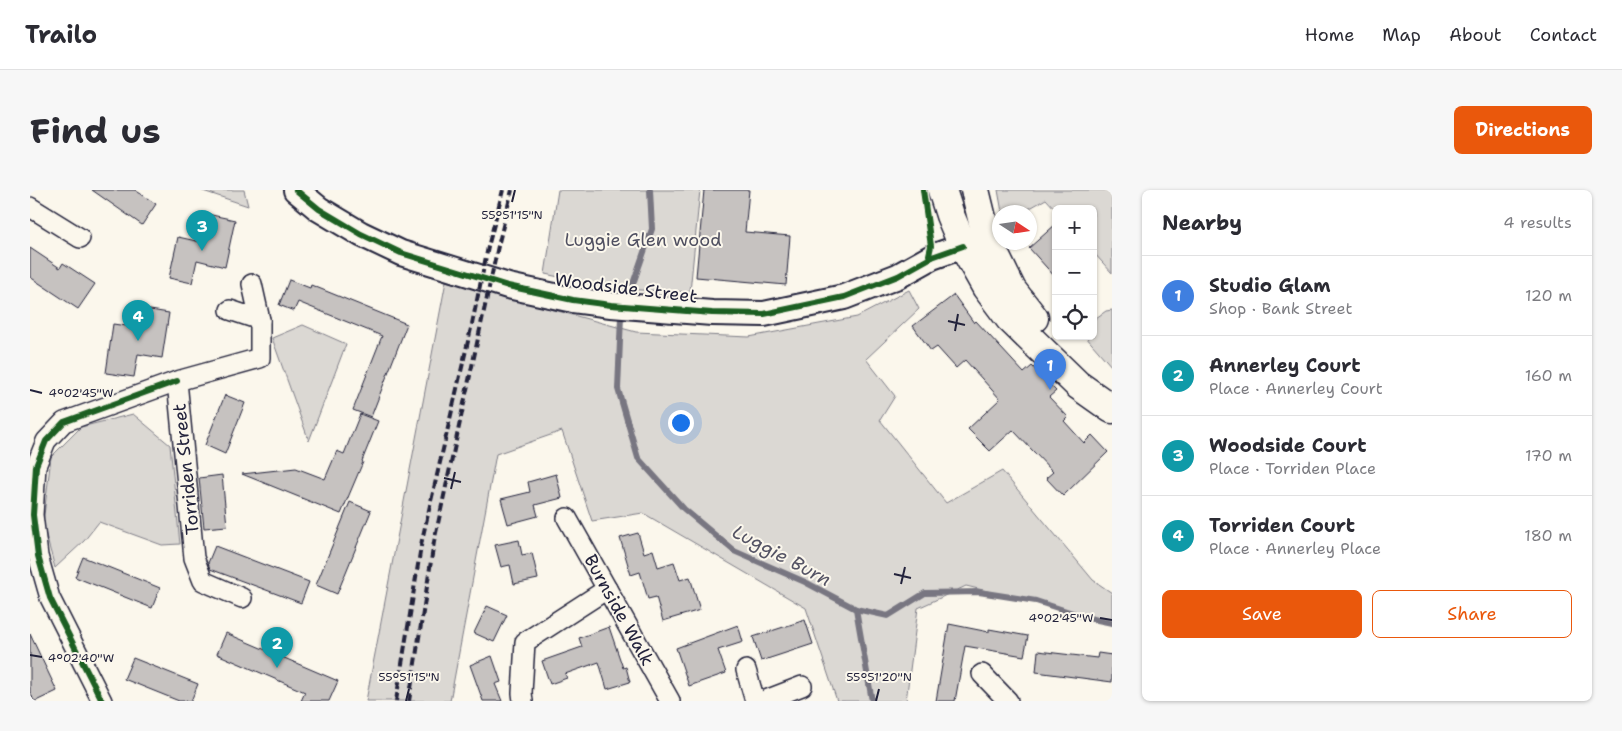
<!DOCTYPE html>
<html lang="en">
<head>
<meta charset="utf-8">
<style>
	body { margin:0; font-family:"Shantell Sans",sans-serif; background:#f7f7f7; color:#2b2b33 }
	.controls { position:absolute; right:15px; top:15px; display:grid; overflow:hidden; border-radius:8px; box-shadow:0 1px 4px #0004 }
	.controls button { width:45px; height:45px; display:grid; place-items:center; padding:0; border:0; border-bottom:1px solid #e1e1e2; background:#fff; color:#2b2b33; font:25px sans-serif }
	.compass { position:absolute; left:962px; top:15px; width:45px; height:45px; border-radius:50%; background:#fff; box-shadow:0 1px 4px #0004; rotate:102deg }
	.you { position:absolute; left:650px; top:232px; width:18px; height:18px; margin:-12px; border:4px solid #fff; border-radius:50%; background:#1a73e8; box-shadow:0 0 0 8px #1a73e833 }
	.badge { display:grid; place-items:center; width:32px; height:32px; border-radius:50%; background:#ea580c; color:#fff; font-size:16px; font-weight:700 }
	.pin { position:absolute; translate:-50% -41px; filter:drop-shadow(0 1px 2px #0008) }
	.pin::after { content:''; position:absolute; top:26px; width:18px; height:15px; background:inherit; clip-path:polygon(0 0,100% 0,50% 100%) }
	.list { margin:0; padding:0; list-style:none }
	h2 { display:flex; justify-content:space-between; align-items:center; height:65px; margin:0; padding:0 20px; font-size:21px }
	h2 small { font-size:16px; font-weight:400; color:#7c7c81 }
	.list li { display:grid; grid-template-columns:32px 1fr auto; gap:15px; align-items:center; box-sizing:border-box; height:80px; padding:0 20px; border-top:1px solid #e1e1e2 }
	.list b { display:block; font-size:19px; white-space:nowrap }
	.list p { margin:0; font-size:16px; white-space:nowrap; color:#7c7c81 }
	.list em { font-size:16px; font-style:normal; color:#7c7c81 }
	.actions { display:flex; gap:10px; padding:15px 20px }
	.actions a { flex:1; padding:11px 0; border:1px solid #ea580c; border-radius:8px; text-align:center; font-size:18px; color:#ea580c }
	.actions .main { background:#ea580c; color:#fff }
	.icon { flex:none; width:28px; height:28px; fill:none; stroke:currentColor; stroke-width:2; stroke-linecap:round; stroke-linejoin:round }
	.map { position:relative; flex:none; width:1082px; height:511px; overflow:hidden; border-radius:8px }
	header { display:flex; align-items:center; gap:30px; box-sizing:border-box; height:70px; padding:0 25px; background:#fff; border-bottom:1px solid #e1e1e2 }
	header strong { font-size:24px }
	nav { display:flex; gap:28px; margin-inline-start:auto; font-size:18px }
	.intro { display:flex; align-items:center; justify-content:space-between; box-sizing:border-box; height:120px; padding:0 30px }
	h1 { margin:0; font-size:35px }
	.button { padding:12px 22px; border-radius:8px; background:#ea580c; color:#fff; font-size:18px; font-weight:700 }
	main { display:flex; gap:30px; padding:0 30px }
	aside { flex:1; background:#fff; border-radius:8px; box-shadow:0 1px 4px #0004 }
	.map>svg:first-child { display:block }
</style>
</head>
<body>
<header>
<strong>Trailo</strong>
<nav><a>Home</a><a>Map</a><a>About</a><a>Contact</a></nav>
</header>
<div class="intro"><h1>Find us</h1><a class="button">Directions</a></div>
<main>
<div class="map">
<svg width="1082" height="511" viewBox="0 0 1082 511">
	<rect width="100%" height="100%" fill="#fbf7ec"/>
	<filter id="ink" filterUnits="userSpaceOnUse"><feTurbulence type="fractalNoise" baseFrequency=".02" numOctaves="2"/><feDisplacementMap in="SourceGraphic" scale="10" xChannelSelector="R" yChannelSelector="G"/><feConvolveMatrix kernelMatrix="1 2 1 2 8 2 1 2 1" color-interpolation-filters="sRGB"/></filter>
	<g filter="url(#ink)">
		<g fill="#dbd8d3" stroke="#7e7d87">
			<path d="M170 0H214L218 16Z"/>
			<path d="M528 0H670L660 102 585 99 515 84Z"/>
			<path d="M968 0H1082V83L1063 62V19L1026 20 1016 9 993 22H972Z"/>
			<path d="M416 91 606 142 719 147 827 127 879 100 889 119 836 169 865 206 850 230 916 313 972 281 1063 390 1082 403V432L1055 424 936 396 888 418 876 511H807L776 418 613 323 562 331 532 241 466 264 420 511H336Z"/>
			<path d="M1082 120V177L1055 146H1063V130L1076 121Z"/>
			<path d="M273 135 316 154 279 251 242 148Z"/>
			<path d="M103 224 140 255 150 354 132 355 69 332 54 351 25 378 13 334 21 267 51 237Z"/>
		</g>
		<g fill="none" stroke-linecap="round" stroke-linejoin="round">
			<g stroke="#787681" stroke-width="6">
				<path d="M597 111 622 39 620 0"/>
				<path d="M593 120 591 126 588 199 608 268 654 319 704 361 775 392 826 419 842 511"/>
				<path d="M826 419 858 426 895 403 949 402 1006 411 1058 428 1082 433"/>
			</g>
		</g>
		<g fill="#c6c2c0" stroke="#22223b">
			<path d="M62 0H105L126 14 112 35Z"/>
			<path d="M674 0H719L715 42 760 46 756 95 666 87Z"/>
			<path d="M177 24 205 30 195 77 167 70 162 93 139 88 148 47 171 52Z"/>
			<path d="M1026 34V88L999 58Z"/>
			<path d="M0 58 30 78 33 73 65 94 48 119 0 87Z"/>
			<path d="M259 90 280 98 281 95 377 134 341 227 323 220 352 146 268 112 264 121 249 115Z"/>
			<path d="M924 105 944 133 946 131 994 183 1002 176 1026 201 1019 207 1038 227 1034 231 1054 253 1062 245 1078 262 1033 306 1016 288 1023 282 983 240 960 261 938 239 970 209 935 170 926 178 907 157 901 161 883 136Z"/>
			<path d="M114 119 139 123 132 168 108 164 104 187 76 183 83 134 111 138Z"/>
			<path d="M195 205 215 213 195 264 175 255Z"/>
			<path d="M330 224 348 231 332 271 333 272 311 324 212 284 266 278 295 289 307 261 314 264Z"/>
			<path d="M526 284 532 308 505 315 508 326 478 334 471 309 500 302 498 292Z"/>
			<path d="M192 285 197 336 174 338 169 288Z"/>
			<path d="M320 312 341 321 307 404 286 395Z"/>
			<path d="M608 343 614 363 623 360 628 377 644 372 650 390 660 387 670 420 633 431 626 407 618 409 610 382 601 385 590 348Z"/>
			<path d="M489 350 492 365 502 363 508 389 484 394 480 375 471 377 465 355Z"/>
			<path d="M185 356 279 392 271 413 180 379 178 373Z"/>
			<path d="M53 367 130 398 122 418 45 387Z"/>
			<path d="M457 416 477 425 464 452 444 443Z"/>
			<path d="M775 430 783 454 731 471 723 447Z"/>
			<path d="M919 434 959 442V439L998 446 994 466 935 456 925 511H906Z"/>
			<path d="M708 435 713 452 688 460 696 483 659 496 646 458Z"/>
			<path d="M579 437 593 478 596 477 600 492 577 499 569 472 535 484 537 488 520 494 512 471 552 457 549 448Z"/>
			<path d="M196 443 308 491 299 511H271L275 502 187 464Z"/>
			<path d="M0 444 27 501 6 511H4L0 502Z"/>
			<path d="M1008 461 1067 468 1068 463 1082 465V492L1006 482Z"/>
			<path d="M462 466 471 492 465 494 472 511H453L440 475Z"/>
			<path d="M103 468 168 494 161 511H149L94 489Z"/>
		</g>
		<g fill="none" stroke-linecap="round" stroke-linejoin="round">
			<g stroke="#22223b" stroke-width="22">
				<g id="minor">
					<path d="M0 17 50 48"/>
					<path d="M200 120 230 130"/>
					<path d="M537 328 640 511"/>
					<path d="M212 408 173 391 164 368 147 191 230 168V130L222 94"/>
					<path d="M716 480 725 511"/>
					<path d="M952 484 978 511"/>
					<path d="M72 511 20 408 8 366 3 325 6 276 16 251 34 232 147 191"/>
					<path d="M493 511 492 503 495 452 577 399"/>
					<path d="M733 511 772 496"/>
				</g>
			</g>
			<g stroke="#22223b" stroke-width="28">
				<path id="tertiary" d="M266 0 289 19 331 44 371 63 478 96 543 110 581 115 682 123 734 124 814 107 868 86 902 67 933 56"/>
			</g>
			<g stroke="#22223b" stroke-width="31">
				<g id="primary">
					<path d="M912 0 920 25 933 56 956 97 980 129 1048 195 1082 219"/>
					<path d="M945 0 957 49 982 100 1004 128"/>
				</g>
			</g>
			<use href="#minor" stroke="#fbf7ec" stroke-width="19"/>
			<use href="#tertiary" stroke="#fbf7ec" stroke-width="24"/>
			<use href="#primary" stroke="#fbf7ec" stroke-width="28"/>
			<g stroke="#22223b" stroke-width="4" stroke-dasharray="8 4" stroke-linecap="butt">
				<path d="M366 511 392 350 442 134 458 57 473 0"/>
				<path d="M379 511 404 352 468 56 482 0"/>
			</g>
			<g stroke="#fbf7ec" stroke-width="9">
				<g id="cycleway">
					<path d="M266 0 289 19 331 44 371 63 478 96 543 110 581 115 682 123 734 124 814 107 868 86 902 67 933 56"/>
					<path d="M893 0 901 56 899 65 902 67"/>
					<path d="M72 511 20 408 8 366 3 325 6 276 16 251 34 232 147 191"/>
				</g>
			</g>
			<use href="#cycleway" stroke="#1b5e20" stroke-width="6"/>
		</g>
	</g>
	<path fill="none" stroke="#22223b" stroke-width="2" d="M482 12 485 0M918 131 935 135M925 141 928 124M0 200 12 203M414 288 431 292M421 299 425 282M864 384 881 388M871 394 875 377M1070 428 1082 430M0 465 12 467M376 511 379 499M846 511 849 499"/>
	<g text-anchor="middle" stroke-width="4" stroke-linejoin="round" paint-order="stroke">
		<g font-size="18" fill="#505061" stroke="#fbf7ec">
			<text x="613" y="56">Luggie Glen wood</text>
		</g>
		<g font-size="18" fill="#22223b" stroke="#fbf7ec">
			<text transform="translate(596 98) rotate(7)" y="6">Woodside Street</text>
			<text transform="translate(156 279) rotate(-96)" y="6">Torriden Street</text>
			<text transform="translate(589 420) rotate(61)" y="6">Burnside Walk</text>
		</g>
		<g font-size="19" font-style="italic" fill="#545364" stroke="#fbf7ec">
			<text transform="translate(752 365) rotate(28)" y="7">Luggie Burn</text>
		</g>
	</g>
	<g font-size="12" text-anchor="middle" fill="#22223b" stroke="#fbf7ec" stroke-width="4" stroke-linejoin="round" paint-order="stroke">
		<text x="482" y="29">55°51'15"N</text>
		<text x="51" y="207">4°02'45"W</text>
		<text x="1031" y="432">4°02'45"W</text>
		<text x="51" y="472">4°02'40"W</text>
		<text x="379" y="491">55°51'15"N</text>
		<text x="849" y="491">55°51'20"N</text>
	</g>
</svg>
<div class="controls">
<button>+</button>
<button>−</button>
<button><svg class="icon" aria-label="locate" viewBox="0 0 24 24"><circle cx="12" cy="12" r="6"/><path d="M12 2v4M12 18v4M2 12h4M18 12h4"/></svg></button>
</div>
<svg class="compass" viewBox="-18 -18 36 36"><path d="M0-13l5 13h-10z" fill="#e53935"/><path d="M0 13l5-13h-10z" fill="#7c7c81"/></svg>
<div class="you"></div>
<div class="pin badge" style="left:1020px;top:200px;background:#3f7fe0">1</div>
<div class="pin badge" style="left:247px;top:478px;background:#0f9aa8">2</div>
<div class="pin badge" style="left:172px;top:61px;background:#0f9aa8">3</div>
<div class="pin badge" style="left:108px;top:151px;background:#0f9aa8">4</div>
</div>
<aside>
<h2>Nearby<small>4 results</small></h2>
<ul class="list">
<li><span class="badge" style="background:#3f7fe0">1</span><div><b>Studio Glam</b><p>Shop · Bank Street</p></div><em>120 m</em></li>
<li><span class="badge" style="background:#0f9aa8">2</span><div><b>Annerley Court</b><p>Place · Annerley Court</p></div><em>160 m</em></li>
<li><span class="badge" style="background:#0f9aa8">3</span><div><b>Woodside Court</b><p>Place · Torriden Place</p></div><em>170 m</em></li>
<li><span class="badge" style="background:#0f9aa8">4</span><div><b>Torriden Court</b><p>Place · Annerley Place</p></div><em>180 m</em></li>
</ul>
<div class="actions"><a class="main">Save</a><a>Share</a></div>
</aside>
</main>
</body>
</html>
